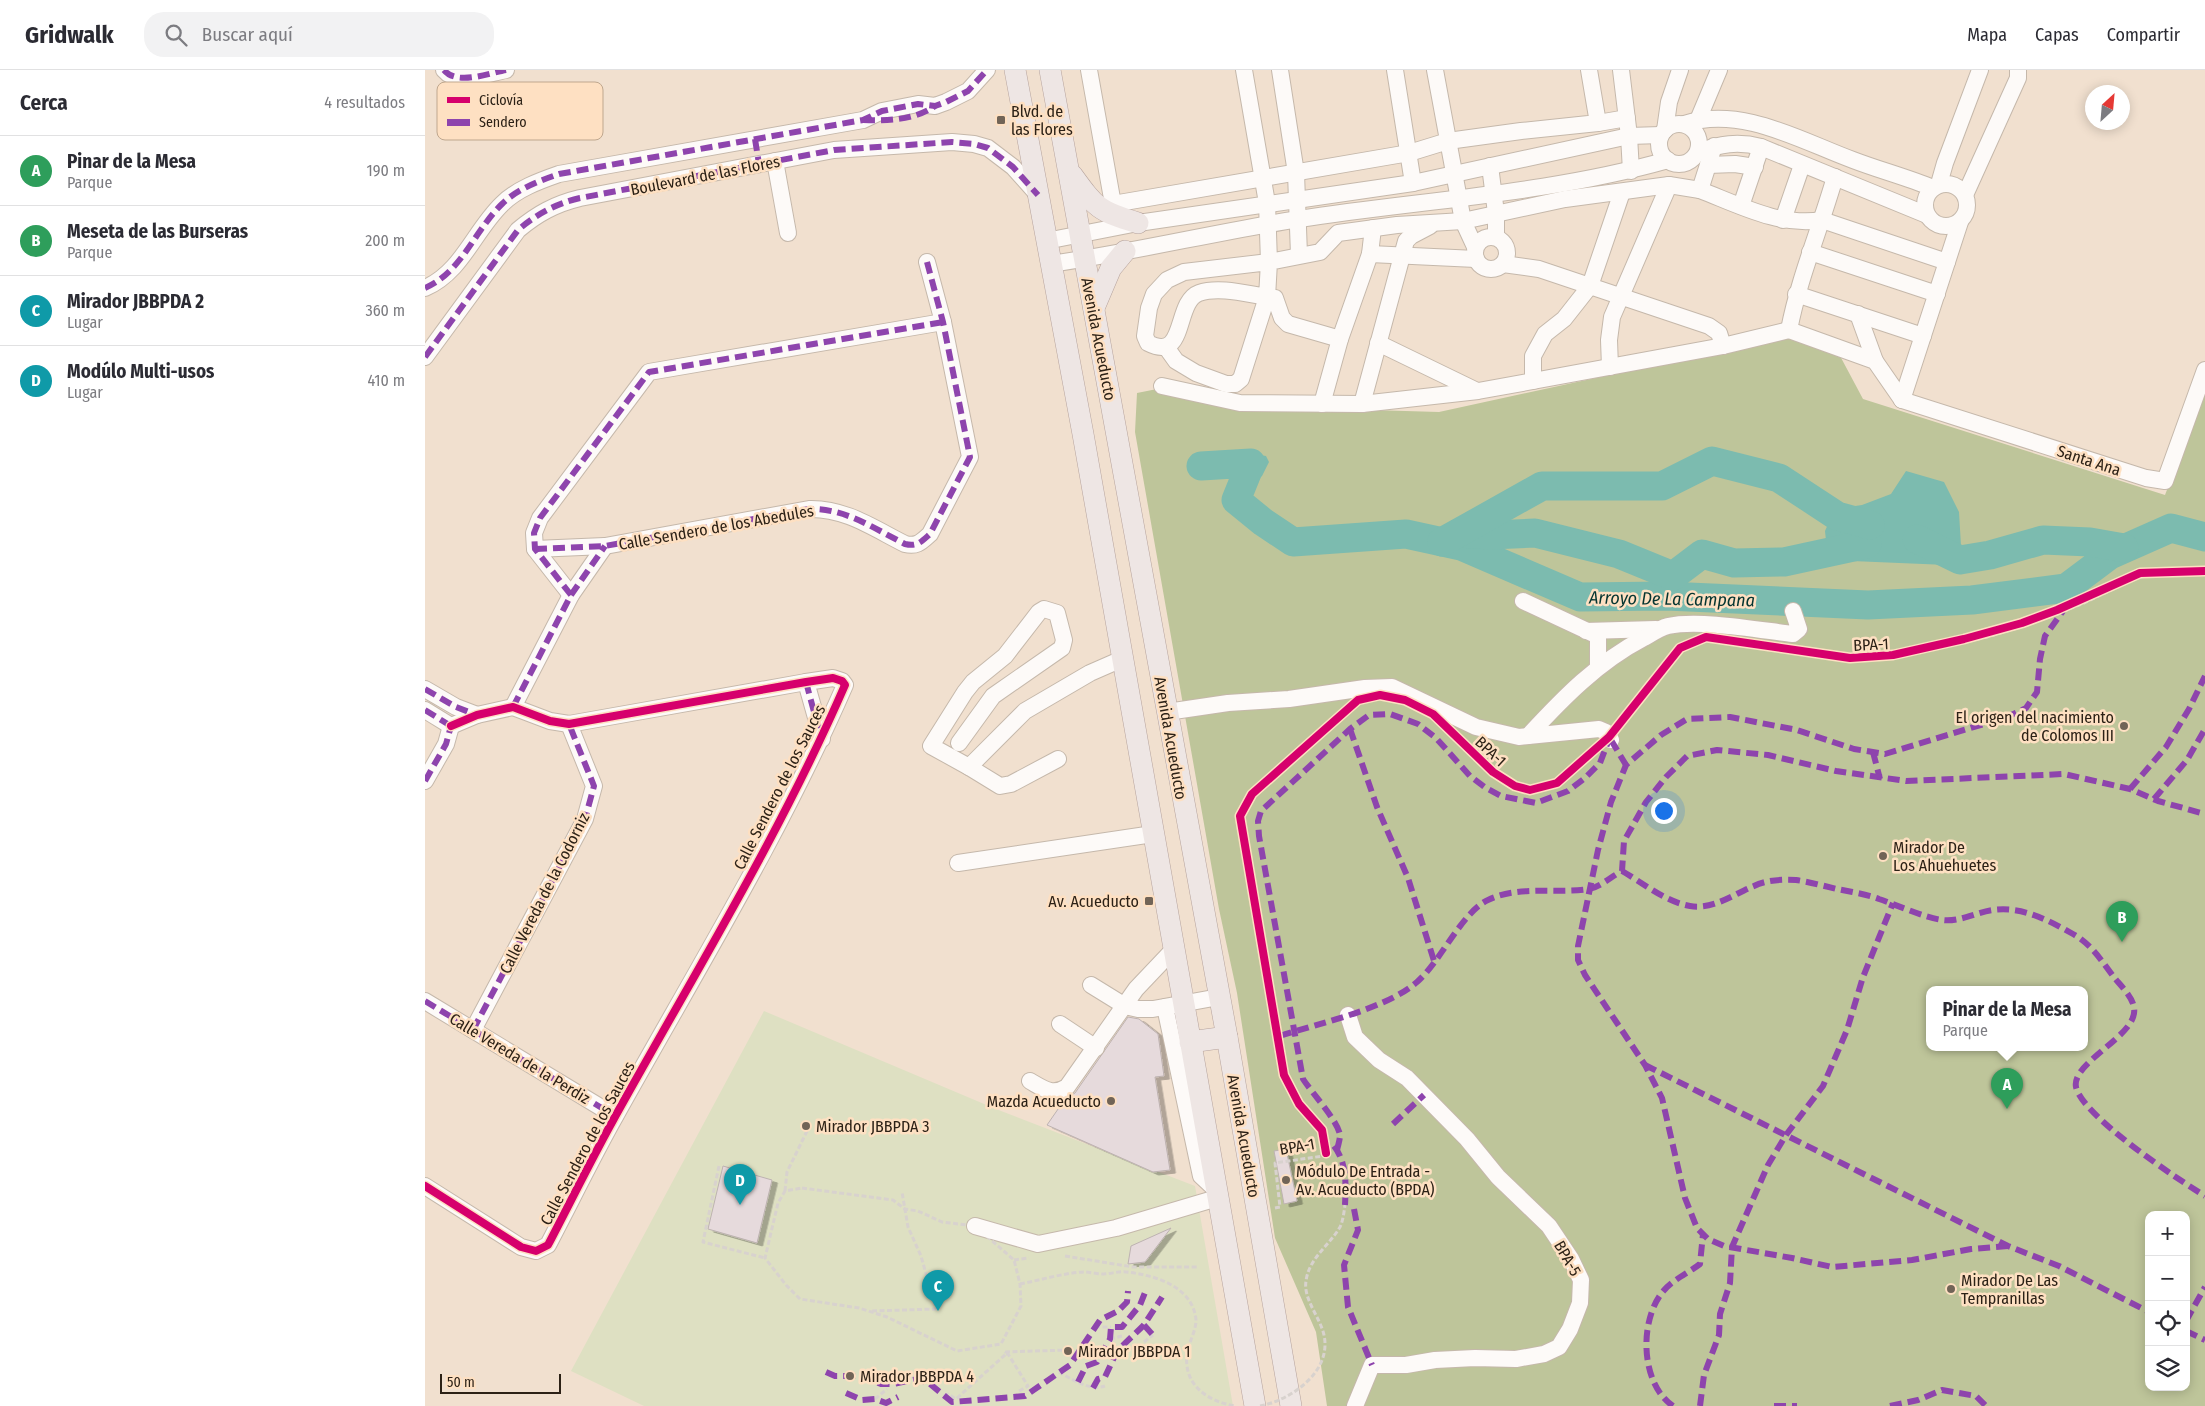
<!DOCTYPE html>
<html lang="es">
<head>
<meta charset="utf-8">
<style>
	body { margin:0; font-family:"Fira Sans Condensed",sans-serif; background:#f2f2f3; color:#2b2b33 }
	.controls { position:absolute; right:15px; bottom:15px; display:grid; overflow:hidden; border-radius:10px; box-shadow:0 2px 12px #0003 }
	.controls button { width:45px; height:45px; display:grid; place-items:center; padding:0; border:0; border-bottom:1px solid #e1e1e2; background:#fff; color:#2b2b33; font:25px sans-serif }
	.compass { position:absolute; left:1660px; top:15px; width:45px; height:45px; border-radius:50%; background:#fff; box-shadow:0 2px 12px #0003; rotate:26deg }
	.scale { position:absolute; left:15px; bottom:12px; width:121px; box-sizing:border-box; padding-left:5px; border:2px solid #2c2116; border-top:0; font-size:14px; line-height:18px; white-space:nowrap; color:#2c2116; -webkit-text-stroke:4px #fee0c2; paint-order:stroke }
	.you { position:absolute; left:1238px; top:740px; width:18px; height:18px; margin:-12px; border:4px solid #fff; border-radius:50%; background:#1a73e8; box-shadow:0 0 0 8px #1a73e833 }
	.badge { display:grid; place-items:center; width:32px; height:32px; border-radius:50%; background:#716457; color:#fff; font-size:16px; font-weight:700 }
	.pin { position:absolute; translate:-50% -41px; filter:drop-shadow(0 1px 2px #0008) }
	.pin::after { content:''; position:absolute; top:26px; width:18px; height:15px; background:inherit; clip-path:polygon(0 0,100% 0,50% 100%) }
	.popup { position:absolute; left:1501px; top:916px; width:162px; height:65px; box-sizing:border-box; display:grid; place-content:center; border-radius:10px; background:#fff; filter:drop-shadow(0 1px 4px #0005); font-size:16px; white-space:nowrap; color:#7c7c81 }
	.popup b { font-size:19px; color:#2b2b33 }
	.popup::after { content:''; position:absolute; left:50%; top:100%; margin-left:-10px; border:10px solid transparent; border-top-color:#fff }
	.list { margin:0; padding:0; list-style:none }
	h2 { display:flex; justify-content:space-between; align-items:center; height:65px; margin:0; padding:0 20px; font-size:21px }
	h2 small { font-size:16px; font-weight:400; color:#7c7c81 }
	.list li { display:grid; grid-template-columns:32px 1fr auto; gap:15px; align-items:center; box-sizing:border-box; height:70px; padding:0 20px; border-top:1px solid #e1e1e2 }
	.list b { display:block; font-size:19px; white-space:nowrap }
	.list p { margin:0; font-size:16px; white-space:nowrap; color:#7c7c81 }
	.list em { font-size:16px; font-style:normal; color:#7c7c81 }
	.icon { flex:none; width:28px; height:28px; fill:none; stroke:currentColor; stroke-width:2; stroke-linecap:round; stroke-linejoin:round }
	.map { position:relative; flex:none; width:1780px; height:1336px; overflow:hidden }
	header { display:flex; align-items:center; gap:30px; box-sizing:border-box; height:70px; padding:0 25px; background:#fff; border-bottom:1px solid #e1e1e2 }
	header strong { font-size:24px }
	nav { display:flex; gap:28px; margin-inline-start:auto; font-size:18px }
	.search { width:350px; height:45px; background:#f2f2f3; display:flex; align-items:center; gap:12px; box-sizing:border-box; padding:0 18px; border-radius:20px; color:#7c7c81; font-size:19px }
	main { display:flex }
	aside { flex:1; background:#fff }
	.map>svg:first-child { display:block }
</style>
</head>
<body>
<header>
<strong>Gridwalk</strong>
<div class="search"><svg class="icon" aria-label="search" viewBox="0 0 24 24"><circle cx="10" cy="10" r="6"/><path d="M15 15l6 6"/></svg>Buscar aquí</div>
<nav><a>Mapa</a><a>Capas</a><a>Compartir</a></nav>
</header>
<main>
<aside>
<h2>Cerca<small>4 resultados</small></h2>
<ul class="list">
<li><span class="badge" style="background:#2e9e5b">A</span><div><b>Pinar de la Mesa</b><p>Parque</p></div><em>190 m</em></li>
<li><span class="badge" style="background:#2e9e5b">B</span><div><b>Meseta de las Burseras</b><p>Parque</p></div><em>200 m</em></li>
<li><span class="badge" style="background:#0f9aa8">C</span><div><b>Mirador JBBPDA 2</b><p>Lugar</p></div><em>360 m</em></li>
<li><span class="badge" style="background:#0f9aa8">D</span><div><b>Modúlo Multi-usos</b><p>Lugar</p></div><em>410 m</em></li>
</ul>
</aside>
<div class="map">
<svg width="1780" height="1336" viewBox="0 0 1780 1336">
	<defs>
		<filter id="shadow"><feDropShadow dx="5.5" dy="3" stdDeviation="0" flood-color="#0004"/></filter>
	</defs>
	<rect width="100%" height="100%" fill="#f1e0cf"/>
	<path fill="#dee0c2" d="M339 941 571 1039 770 1116 808 1336H219L146 1301Z"/>
	<path fill="#bec59a" fill-rule="evenodd" d="M1364 266 1414 284 1438 329 1740 425 1780 321V1336H902L891 1262 850 1168 812 923 794 839 710 362 712 323 732 319 808 336 1014 342ZM1504 920H1660V978H1504ZM1724 1145H1761V1317H1724Z"/>
	<g fill="#7cbbaf">
		<path d="M829 384 841 386 844 392 837 406 828 413 825 412C822 398 809 393 829 384Z"/>
		<path d="M1481 401 1519 412 1534 442 1536 476 1522 495 1403 490 1400 461 1410 439 1437 435 1466 424Z"/>
	</g>
	<g fill="none" stroke-linecap="round" stroke-linejoin="round">
		<g stroke="#7cbbaf" stroke-width="29">
			<path d="M776 396 826 393 811 430 838 452 868 472 981 464 1036 476 1155 527 1241 526 1443 535 1547 530 1641 518 1685 485 1746 458 1780 467"/>
			<path d="M1034 463 1065 465 1110 463 1194 484 1248 506 1277 484 1309 493 1359 492 1442 474"/>
			<path d="M1492 469 1535 490 1565 485 1618 470 1665 472 1699 478"/>
			<path d="M1017 472 1117 416H1237L1287 391 1354 408 1412 446 1445 455"/>
		</g>
	</g>
	<g fill="#e6dadc" stroke="#bdb2b1" filter="url(#shadow)">
		<path d="M703 947 714 949 733 964 739 1006 730 1007 745 1100 728 1102 622 1055 640 1029 650 1023Z"/>
		<path d="M861 1079 872 1131 859 1134 849 1081Z"/>
		<path d="M298 1096 347 1110 332 1173 283 1159Z"/>
		<path d="M746 1158 720 1192 703 1194 706 1176Z"/>
	</g>
	<g fill="none" stroke-linecap="round" stroke-linejoin="round">
		<g stroke="#c5b8ab" stroke-width="18">
			<g id="minor">
				<path d="M19 0C32 16 64 3 81 0"/>
				<path d="M664 0 688 134 984 83 1023 71 1096 61 1173 53 1164 0"/>
				<path d="M819 0 842 133 844 192 842 227C822 224 794 216 774 223 749 232 762 293 723 273L720 266 724 238 729 224 742 210 759 202 844 192 895 182 913 163 972 155 1038 151 1140 129 1244 115 1275 120 1289 76"/>
				<path d="M855 0 871 103 874 185"/>
				<path d="M970 0 988 113"/>
				<path d="M1010 0 1038 151 1050 177"/>
				<path d="M1196 0 1204 66 1206 101"/>
				<path d="M1273 50 1294 0"/>
				<path d="M1173 53 1202 48"/>
				<path d="M1259 54C1316 35 1376 71 1428 90 1454 100 1481 107 1508 118"/>
				<circle cx="1254" cy="74" r="20"/>
				<path d="M1240 60 1244 32 1255 0"/>
				<path d="M1273 82C1295 74 1313 71 1336 77L1502 145"/>
				<path d="M350 91 363 163"/>
				<path d="M1283 95 1310 94 1330 97"/>
				<path d="M1065 96 1071 143V167"/>
				<path d="M1410 107C1395 159 1374 208 1364 260L1450 291 1477 330"/>
				<circle cx="1521" cy="135" r="21"/>
				<path d="M1514 114 1520 93 1555 0"/>
				<path d="M1275 120C1314 135 1355 157 1397 150L1522 192"/>
				<path d="M1540 125 1593 8V0"/>
				<path d="M1316 136 1336 77"/>
				<path d="M1358 150 1377 95"/>
				<circle cx="1066" cy="183" r="16"/>
				<path d="M621 171 713 153 988 113 1204 66 1236 65"/>
				<path d="M1385 182 1512 224"/>
				<path d="M945 184 1051 189"/>
				<path d="M625 194C709 182 791 162 874 149 997 130 1123 124 1243 90"/>
				<path d="M1078 194 1114 199 1284 256 1294 263 1298 276 1108 311"/>
				<path d="M0 218C37 202 49 161 77 134 92 119 114 111 134 104L438 50 457 41 493 34 510 36 521 32 543 21 562 0"/>
				<path d="M1371 224 1498 266"/>
				<path d="M1433 244 1450 291"/>
				<path d="M953 273 1052 321"/>
				<path d="M1298 276 1364 260"/>
				<path d="M741 277 751 291 771 303 801 314H810L816 309 842 227 850 228 857 248 863 254 915 269"/>
				<path d="M0 287 93 160C112 144 130 134 155 128L409 80 527 72 549 74 563 78 588 97 613 125"/>
				<path d="M1185 297 1184 270 1187 247 1244 115"/>
				<path d="M737 316 815 333 937 334 1053 321 1108 311V286L1120 264 1139 249 1165 216 1197 122"/>
				<path d="M1477 330 1721 408 1740 411 1780 300"/>
				<path d="M1477 330 1535 152"/>
				<path d="M897 334 915 269 945 184 948 158"/>
				<path d="M937 334 981 171 986 166 1005 156"/>
				<path d="M110 479 180 476 384 439C420 438 448 458 480 474 492 477 496 472 505 464L545 387 518 252 502 192"/>
				<path d="M146 525 110 479 109 463 115 448 224 302 518 252"/>
				<path d="M1098 531 1173 566V597"/>
				<path d="M1161 561 1231 559"/>
				<path d="M381 612 397 669"/>
				<path d="M0 619 31 637 52 645"/>
				<path d="M88 637 146 525 180 476"/>
				<path d="M0 640 26 656"/>
				<path d="M742 642 803 633 864 629 940 618 967 617 1051 657 1094 667 1174 659 1181 662 1186 670"/>
				<path d="M1103 666C1138 628 1173 592 1219 568 1226 564 1235 558 1243 556 1274 549 1334 560 1368 564L1374 559 1368 541"/>
				<path d="M534 673 568 626 637 578 639 570 632 543 619 539 614 542 580 586 548 612 540 622 506 676 544 697 600 641 665 603 697 589"/>
				<path d="M544 697 575 716 586 714 633 689"/>
				<path d="M0 711 21 674 26 656"/>
				<path d="M533 793 728 764"/>
				<path d="M666 915 700 936 713 939H728L794 927"/>
				<path d="M0 931 190 1046"/>
				<path d="M740 937 776 1106 791 1120"/>
				<path d="M923 945 930 967 954 990 982 1008 1042 1069 1073 1107 1124 1156 1146 1189 1156 1210 1155 1233 1145 1259 1134 1277 1119 1284 1091 1289 1050 1288 1010 1290 981 1295H947L930 1336"/>
				<path d="M635 954 671 978"/>
				<path d="M48 960 160 749 169 716 144 654"/>
				<path d="M605 1011C619 1019 627 1026 642 1017L711 919 748 880"/>
				<path d="M0 1116 96 1177 111 1181 123 1175C144 1135 164 1094 186 1054 266 909 354 767 420 615L417 611 408 608 381 612 144 654 125 651 88 637 52 645 26 656"/>
				<path d="M550 1156 613 1174 691 1158 792 1128"/>
			</g>
		</g>
		<g stroke="#b6a39d" stroke-width="22">
			<g id="major">
				<path d="M590 0 658 364 830 1336"/>
				<path d="M625 0 802 967 866 1336"/>
				<path d="M647 105C671 138 673 141 713 153"/>
				<path d="M669 238 686 198 700 181"/>
				<path d="M765 972 802 967"/>
			</g>
		</g>
		<g stroke="#d8d2ce" stroke-width="3" stroke-dasharray="5 2.5" stroke-linecap="butt">
			<path d="M1367 581 1423 590 1471 587 1562 567 1602 555 1657 534 1713 507 1780 503"/>
			<path d="M1195 657 1255 581 1279 570"/>
			<path d="M1027 664 1064 702 1088 718 1105 721 1133 715 1175 678"/>
			<path d="M294 1096 278 1172 340 1188"/>
			<path d="M377 1118 468 1130 480 1139 493 1141 517 1152 550 1156 589 1190 595 1214 596 1236 576 1274 532 1281 462 1247 434 1238 375 1229 361 1215 340 1188 353 1133 360 1121Z"/>
			<path d="M360 1121 362 1102 383 1059"/>
			<path d="M850 1138 855 1137 850 1093 898 1086C914 1063 886 1047 875 1030 870 1023 866 1014 862 1006L818 745 827 729 914 649 930 636"/>
			<path d="M640 1186 708 1197H774"/>
			<path d="M589 1190 604 1188"/>
			<path d="M595 1214C616 1210 638 1203 659 1202 665 1202 672 1204 678 1204 686 1204 693 1201 701 1202 729 1205 768 1216 771 1250 771 1261 764 1272 762 1283 758 1315 782 1331 810 1336"/>
			<path d="M447 1241 511 1239 496 1186 483 1157 477 1122"/>
			<path d="M670 1257H686"/>
			<path d="M685 1269 697 1266"/>
			<path d="M719 1272 728 1265"/>
			<path d="M580 1282 642 1280"/>
			<path d="M581 1284H583L603 1316 594 1321 596 1326"/>
			<path d="M634 1302C648 1310 665 1321 680 1316"/>
			<path d="M519 1326 523 1324 531 1329 581 1284 580 1282"/>
			<path d="M450 1329 462 1319"/>
		</g>
		<use href="#minor" stroke="#fdfaf8" stroke-width="16"/>
		<use href="#major" stroke="#eee6e4" stroke-width="21"/>
		<path stroke="#d8d2ce" stroke-width="3" stroke-dasharray="5 2.5" stroke-linecap="butt" d="M835 1336C866 1330 907 1302 899 1265 895 1247 878 1229 881 1211 884 1188 904 1176 915 1157 918 1151 919 1142 920 1135"/>
		<g stroke="#8e44ad" stroke-width="6" stroke-dasharray="12 6" stroke-linecap="butt">
			<path d="M19 0C32 16 64 3 81 0"/>
			<path d="M438 50C463 51 490 50 510 36"/>
			<path d="M330 69 334 94"/>
			<path d="M0 218C37 202 49 161 77 134 92 119 114 111 134 104L438 50 457 41 493 34 510 36 521 32 543 21 562 0"/>
			<path d="M0 287 93 160C112 144 130 134 155 128L409 80 527 72 549 74 563 78 588 97 613 125"/>
			<path d="M110 479 180 476 384 439C420 438 448 458 480 474 492 477 496 472 505 464L545 387 518 252 502 192"/>
			<path d="M146 525 110 479 109 463 115 448 224 302 518 252"/>
			<path d="M381 612 396 668"/>
			<path d="M0 619 31 637 52 645"/>
			<path d="M88 637 146 525 180 476"/>
			<path d="M0 640 26 656"/>
			<path d="M925 659 952 737 983 808 1010 894"/>
			<path d="M1186 670 1201 695"/>
			<path d="M1448 682 1455 709"/>
			<path d="M0 711 21 674 26 656"/>
			<path d="M1705 719 1741 677 1764 639 1780 606"/>
			<path d="M1729 729 1762 690 1780 659"/>
			<path d="M1197 801C1218 813 1241 832 1265 836 1288 840 1309 824 1329 816 1341 810 1358 809 1371 810 1385 812 1399 816 1412 819 1426 822 1441 824 1454 829 1472 835 1500 848 1518 850 1535 852 1552 842 1568 840 1597 836 1623 850 1648 864 1666 874 1676 890 1688 906 1695 915 1708 927 1709 938 1714 965 1646 992 1651 1017 1657 1046 1754 1110 1780 1126"/>
			<path d="M0 931 190 1046"/>
			<path d="M48 960 160 749 169 716 144 654"/>
			<path d="M855 966C895 953 961 939 992 912 1016 891 1037 842 1063 830 1094 815 1131 824 1164 819 1175 817 1187 806 1197 801L1199 771 1221 732 1241 707 1262 686 1292 680 1343 685 1411 701 1481 711 1639 704 1705 719 1733 731 1780 744"/>
			<path d="M1220 995 1583 1176 1634 1196 1724 1242"/>
			<path d="M968 1054 999 1025"/>
			<path d="M909 1076C922 1093 921 1114 920 1135"/>
			<path d="M912 1080C913 1076 915 1069 915 1065 913 1051 887 1023 878 1009L834 766 833 751 836 741 925 659 944 645 965 644 993 654 1011 668 1045 706 1061 718 1076 726 1111 733 1143 721 1160 708 1175 693 1183 672"/>
			<path d="M929 1139 933 1160 919 1195 923 1237 947 1295"/>
			<path d="M1583 1176 1546 1179 1487 1190 1407 1197 1367 1188 1299 1176 1283 1169 1272 1158 1260 1128 1237 1028 1220 995 1160 905 1153 890V876L1173 780 1186 732 1201 695 1236 665 1262 649 1305 647 1372 660 1429 679 1460 684 1582 647 1601 638 1612 622 1615 589 1620 566 1638 541"/>
			<path d="M1761 1251 1780 1217"/>
			<path d="M719 1255 728 1265"/>
			<path d="M1761 1261 1780 1270"/>
			<path d="M401 1302 410 1306H437L456 1314H468L493 1309 505 1314 527 1332 600 1326 645 1295 675 1250 693 1241 702 1232 703 1221"/>
			<path d="M653 1312 661 1296 672 1292 685 1269 686 1257H697L715 1235 721 1220"/>
			<path d="M668 1318 673 1309 680 1307 692 1281 719 1255 737 1227"/>
			<path d="M421 1323 437 1330 450 1329 461 1333 473 1327"/>
			<path d="M1248 1336C1216 1314 1214 1254 1236 1224 1245 1211 1262 1204 1275 1194L1278 1164"/>
			<path d="M1275 1336 1279 1305 1294 1265 1295 1244 1305 1213 1307 1177 1343 1095 1361 1065 1398 1016 1422 960 1438 907 1468 833"/>
			<path d="M1349 1336H1372"/>
			<path d="M1465 1336 1493 1330 1517 1320 1551 1326 1561 1336"/>
		</g>
		<g stroke="#fee0c2" stroke-width="11">
			<g id="cycleway">
				<path d="M901 1083 897 1060 874 1034 859 1005 815 746 827 724 933 630 955 625 980 630 1008 644 1068 702 1090 716 1105 720 1132 713 1184 667 1255 578 1281 567 1425 588 1468 585 1539 569 1597 553 1632 540 1715 503 1780 501"/>
				<path d="M0 1116 96 1177 111 1181 123 1175C144 1135 164 1094 186 1054 266 909 354 767 420 615L417 611 408 608 381 612 144 654 125 651 88 637 52 645 26 656"/>
			</g>
		</g>
		<use href="#cycleway" stroke="#d6006c" stroke-width="8"/>
	</g>
	<g fill="#716457" stroke="#fee0c2" stroke-width="2">
		<rect x="571" y="45" width="10" height="10" rx="2.5"/>
		<circle cx="1699" cy="656" r="5"/>
		<circle cx="1458" cy="786" r="5"/>
		<rect x="719" y="826" width="10" height="10" rx="2.5"/>
		<circle cx="686" cy="1031" r="5"/>
		<circle cx="381" cy="1056" r="5"/>
		<circle cx="861" cy="1110" r="5"/>
		<circle cx="1526" cy="1219" r="5"/>
		<circle cx="643" cy="1281" r="5"/>
		<circle cx="425" cy="1306" r="5"/>
	</g>
	<g text-anchor="middle" stroke-width="5" stroke-linejoin="round" paint-order="stroke">
		<g font-size="16" fill="#2c2116" stroke="#fee0c2" text-anchor="start">
			<text x="586" y="47">Blvd. de<tspan x="586" dy="18">las Flores</tspan></text>
			<text x="1689" y="653" text-anchor="end">El origen del nacimiento<tspan x="1689" dy="18">de Colomos III</tspan></text>
			<text x="1468" y="783">Mirador De<tspan x="1468" dy="18">Los Ahuehuetes</tspan></text>
			<text x="714" y="837" text-anchor="end">Av. Acueducto</text>
			<text x="676" y="1037" text-anchor="end">Mazda Acueducto</text>
			<text x="391" y="1062">Mirador JBBPDA 3</text>
			<text x="871" y="1107">Módulo De Entrada -<tspan x="871" dy="18">Av. Acueducto (BPDA)</tspan></text>
			<text x="1536" y="1216">Mirador De Las<tspan x="1536" dy="18">Tempranillas</tspan></text>
			<text x="653" y="1287">Mirador JBBPDA 1</text>
			<text x="435" y="1312">Mirador JBBPDA 4</text>
		</g>
		<g font-size="16" fill="#2c2116" stroke="#fee0c2">
			<text transform="translate(280 105) rotate(-11)" y="6">Boulevard de las Flores</text>
			<text transform="translate(674 269) rotate(79)" y="6">Avenida Acueducto</text>
			<text transform="translate(1664 390) rotate(18)" y="6">Santa Ana</text>
			<text transform="translate(291 457) rotate(-10)" y="6">Calle Sendero de los Abedules</text>
			<text transform="translate(1446 574) rotate(-3)" y="6">BPA-1</text>
			<text transform="translate(746 668) rotate(80)" y="6">Avenida Acueducto</text>
			<text transform="translate(1066 681) rotate(43)" y="6">BPA-1</text>
			<text transform="translate(354 717) rotate(-63)" y="6">Calle Sendero de los Sauces</text>
			<text transform="translate(119 823) rotate(-63)" y="6">Calle Vereda de la Codorniz</text>
			<text transform="translate(95 988) rotate(31)" y="6">Calle Vereda de la Perdiz</text>
			<text transform="translate(819 1066) rotate(80)" y="6">Avenida Acueducto</text>
			<text transform="translate(162 1073) rotate(-62)" y="6">Calle Sendero de los Sauces</text>
			<text transform="translate(872 1076) rotate(-10)" y="6">BPA-1</text>
			<text transform="translate(1143 1188) rotate(60)" y="6">BPA-5</text>
		</g>
		<g font-size="18" font-style="italic" fill="#053531" stroke="#fee0c2">
			<text transform="translate(1247 529) rotate(1)" y="6">Arroyo De La Campana</text>
		</g>
	</g>
	<rect x="12" y="12" width="166" height="58" rx="8" fill="#fee0c2" stroke="#bfa78e" stroke-width="1"/>
	<rect x="22" y="27" width="23" height="6" fill="#d6006c"/>
	<rect x="22" y="49" width="23" height="7" fill="#8e44ad"/>
	<g font-size="14" fill="#2c2116">
		<text x="54" y="35">Ciclovía</text>
		<text x="54" y="57">Sendero</text>
	</g>
</svg>
<div class="controls">
<button>+</button>
<button>−</button>
<button><svg class="icon" aria-label="locate" viewBox="0 0 24 24"><circle cx="12" cy="12" r="6"/><path d="M12 2v4M12 18v4M2 12h4M18 12h4"/></svg></button>
<button><svg class="icon" aria-label="layers" viewBox="0 0 24 24"><path d="M12 4l9 5-9 5-9-5zM3 14l9 5 9-5"/></svg></button>
</div>
<svg class="compass" viewBox="-18 -18 36 36"><path d="M0-13l5 13h-10z" fill="#e53935"/><path d="M0 13l5-13h-10z" fill="#7c7c81"/></svg>
<div class="scale">50 m</div>
<div class="you"></div>
<div class="pin badge" style="left:1582px;top:1039px;background:#2e9e5b">A</div>
<div class="popup"><b>Pinar de la Mesa</b>Parque</div>
<div class="pin badge" style="left:1697px;top:872px;background:#2e9e5b">B</div>
<div class="pin badge" style="left:513px;top:1241px;background:#0f9aa8">C</div>
<div class="pin badge" style="left:315px;top:1135px;background:#0f9aa8">D</div>
</div>
</main>
</body>
</html>
